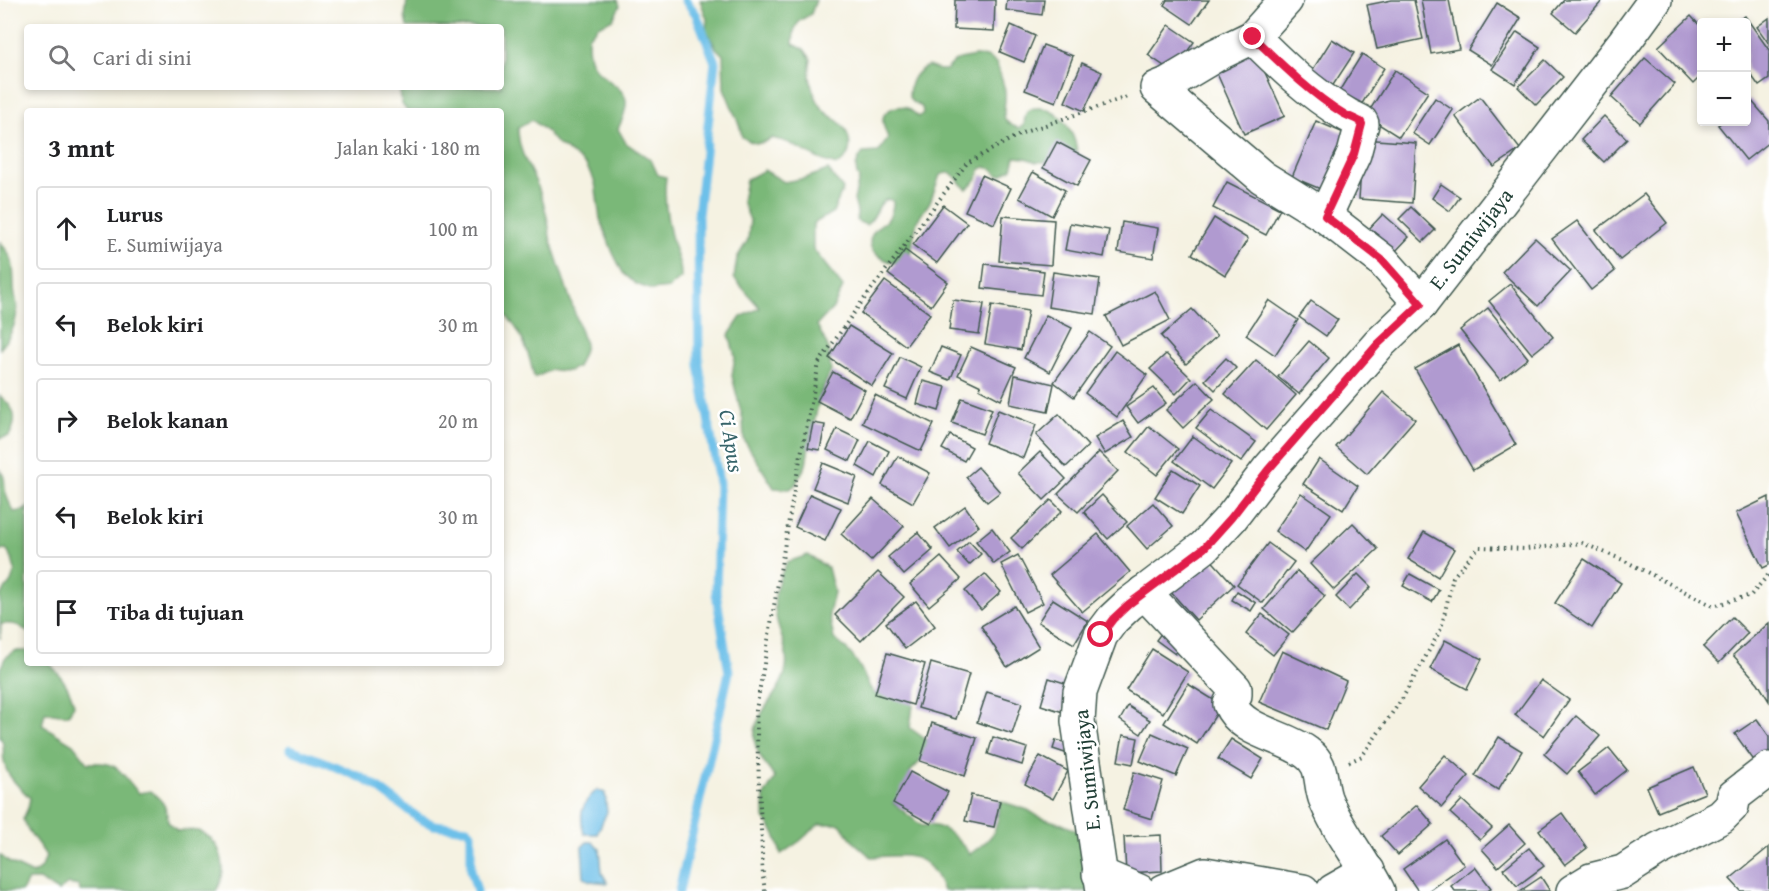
<!DOCTYPE html>
<html lang="id">
<head>
<meta charset="utf-8">
<style>
	body { margin:0; font-family:"Gentium Book Plus",serif; background:#f2f2f2; color:#202124 }
	.controls { position:absolute; right:18px; top:18px; display:grid; overflow:hidden; border-radius:6px; box-shadow:0 3px 9px #0003 }
	.controls button { width:54px; height:54px; display:grid; place-items:center; padding:0; border:0; border-bottom:2px solid #e0e0e0; background:#fff; color:#202124; font:30px sans-serif }
	.stop { position:absolute; width:18px; height:18px; margin:-14px; border:4px solid #e11d48; border-radius:50%; background:#fff }
	.stop.end { background:#e11d48; border-color:#fff; box-shadow:0 2px 6px #0008 }
	.list { margin:0; padding:0; list-style:none }
	h2 { display:flex; justify-content:space-between; align-items:center; height:78px; margin:0; padding:0 24px; font-size:26px }
	h2 small { font-size:20px; font-weight:400; color:#757577 }
	.list li { display:grid; grid-template-columns:39px 1fr auto; gap:18px; align-items:center; box-sizing:border-box; height:84px; margin:0 12px 12px; padding:0 12px; border:2px solid #e0e0e0; border-radius:6px }
	.list b { display:block; font-size:22px; white-space:nowrap }
	.list p { margin:0; font-size:20px; white-space:nowrap; color:#757577 }
	.list em { font-size:20px; font-style:normal; color:#757577 }
	.icon { flex:none; width:33px; height:33px; fill:none; stroke:currentColor; stroke-width:2; stroke-linecap:round; stroke-linejoin:round }
	.map { position:relative; flex:none; width:1769px; height:891px; overflow:hidden }
	.search { position:absolute; background:#fff; box-shadow:0 3px 9px #0003; left:24px; top:24px; width:480px; height:66px; display:flex; align-items:center; gap:15px; box-sizing:border-box; padding:0 21px; border-radius:6px; color:#757577; font-size:22px }
	.panel { position:absolute; background:#fff; box-shadow:0 3px 9px #0003; left:24px; top:108px; width:480px; height:558px; border-radius:6px }
	.map>svg:first-child { display:block }
</style>
</head>
<body>
<div class="map">
<svg width="1769" height="891" viewBox="0 0 1769 891">
	<rect width="100%" height="100%" fill="#fff"/>
	<filter id="ink" filterUnits="userSpaceOnUse"><feTurbulence type="fractalNoise" baseFrequency=".0167" numOctaves="2"/><feDisplacementMap in="SourceGraphic" scale="12" xChannelSelector="R" yChannelSelector="G"/><feConvolveMatrix kernelMatrix="1 2 1 2 8 2 1 2 1" color-interpolation-filters="sRGB"/></filter>
	<filter id="wash" filterUnits="userSpaceOnUse"><feTurbulence type="fractalNoise" baseFrequency=".008" numOctaves="4" result="noise"/><feDisplacementMap in="SourceGraphic" scale="24" xChannelSelector="R" yChannelSelector="G"/><feGaussianBlur stdDeviation="1.35" result="paint"/><feColorMatrix in="noise" values="0 0 0 0 0 0 0 0 0 0 0 0 0 0 0 0 0 1.4 0 .05"/><feComposite in="paint" operator="in"/></filter>
	<g filter="url(#wash)">
		<rect width="100%" height="100%" fill="#f5f2e2"/>
		<g fill="#7ab878" stroke="#4c7a56" stroke-width="1.5">
			<path d="M407 0H618L620 6 613 19 598 26 588 37C588 48 588 59 595 68 618 93 638 88 618 129L626 143 651 160 658 175 666 177C663 201 668 227 675 250 679 263 681 264 681 278L669 288 652 290 636 284 623 273 613 253 600 219 595 182 586 165 572 154 558 145 546 131 532 120 518 128C518 152 529 166 538 187 544 203 549 221 550 238L585 344 583 353 577 367 569 371 551 370 534 378C530 354 520 326 501 311V111H407L402 104 399 87H501V27H407L405 17Z"/>
			<path d="M700 0H816L811 14 799 21 794 31 793 44 804 49 811 59C807 75 812 94 822 108 826 114 834 118 840 123 848 130 853 146 847 156 845 160 841 162 837 165 819 161 806 152 791 144 786 141 778 140 772 138 760 145 754 145 742 137L740 127 724 88 723 55 716 48 706 30 707 19Z"/>
			<path d="M975 56 987 57 997 64C999 73 1004 83 1005 92 1007 109 995 121 1019 128L1024 125C1025 120 1024 114 1028 111 1030 109 1034 108 1037 108 1058 106 1075 133 1077 151L1069 161 1036 162 1026 158 1015 157 1012 168 1002 175H997C994 169 991 168 985 167L980 170C979 179 973 183 967 189 955 182 957 168 940 175L930 202 917 221 909 259C899 264 893 264 882 258 866 250 867 236 880 225 886 220 883 225 888 219 892 214 893 207 893 201L888 199C875 204 879 216 866 225L857 221V211L854 200 859 179C854 170 856 161 863 153L879 152 888 138C886 132 882 125 883 118 885 109 899 104 907 108 911 110 915 114 919 117L923 113 922 107 912 102 909 97C909 82 914 72 928 66L939 70H946L954 62 960 59Z"/>
			<path d="M764 170 784 182 806 178 828 170 843 189 833 212 813 224V249L843 287 833 308 817 325 828 347 831 371 821 392 810 440 806 465 795 485 790 489 774 488 744 440 743 420 732 376 735 356 729 335 741 317 760 308 734 278 737 258 748 240 750 220 742 201 746 180Z"/>
			<path d="M0 242C15 260 13 264 14 286 14 293 16 299 17 305 18 322 10 337 0 349Z"/>
			<path d="M0 396C15 408 19 419 9 436L0 438Z"/>
			<path d="M0 470C6 479 4 479 5 489 6 498 10 504 14 512L25 510 27 507V632C19 624 12 623 1 624L0 639V596L11 582 15 570 12 559 6 549 0 550Z"/>
			<path d="M808 555 828 568 834 592 829 614 834 639C843 645 852 654 858 664 865 674 866 685 875 694L908 698 913 705 910 728 935 746 910 772 915 787 893 803 922 826C942 821 958 839 970 854 995 837 998 831 1000 801L1028 810 1039 817 1062 824 1086 835 1091 891H943C929 850 908 855 871 857L855 843 840 824H819L800 841 781 854 775 834 764 818V796L775 778C768 768 757 755 755 743 750 714 782 695 786 668 788 657 784 643 780 632 771 603 773 589 787 562Z"/>
			<path d="M15 651H27V663H49C61 676 70 687 74 705L68 715 45 712 42 725 73 744 88 763C121 761 118 771 139 793L150 791C163 800 167 807 168 822L177 831C185 830 194 829 201 832 223 843 229 871 216 891H80L79 886 68 884 58 891 39 880H28L22 891H0V855L10 863 33 874 42 867 46 856C39 843 28 834 23 819L28 808 30 798C20 787 6 777 4 761 2 752 6 745 0 737V669L5 658Z"/>
		</g>
		<g fill="#6dc0e9" stroke="#467e8e" stroke-width="1.5">
			<path d="M597 790 605 793 607 812 597 834H584C579 815 581 803 597 790Z"/>
			<path d="M587 842H593L600 849 602 873 608 883 590 881 584 877 582 847Z"/>
		</g>
		<g fill="none" stroke-linecap="round" stroke-linejoin="round">
			<g stroke="#6dc0e9" stroke-width="9">
				<path d="M290 749 329 764 362 778 374 785 420 819 434 825 467 829 471 833V870L477 891"/>
				<path d="M679 891 729 672 716 593 719 483 699 365 698 215 715 62 696 14 685 0"/>
			</g>
		</g>
		<g id="blocks">
			<g fill="#b09ad0">
				<path d="M955 0H995L994 31 954 29Z"/>
				<path d="M1007 0H1044L1042 15 1006 10Z"/>
				<path d="M1167 0H1209L1192 24 1164 5Z"/>
				<path d="M1392 0H1414L1423 39 1377 49 1367 5Z"/>
				<path d="M1421 0H1449L1459 49 1431 54Z"/>
				<path d="M1564 0H1603L1575 32 1553 13Z"/>
				<path d="M1497 3 1521 18 1492 65 1468 50Z"/>
				<path d="M1691 16 1701 27V76L1693 84 1658 47Z"/>
				<path d="M1745 16 1769 50V79L1759 86 1746 68V22H1735Z"/>
				<path d="M1769 18V44L1757 27Z"/>
				<path d="M1011 25 1035 36 1024 62 1000 52Z"/>
				<path d="M1169 25 1194 42 1173 72 1148 55Z"/>
				<path d="M1517 32 1540 47 1515 84 1492 69Z"/>
				<path d="M1332 39 1354 53 1326 96 1305 82Z"/>
				<path d="M1043 45 1073 56 1056 102 1025 90Z"/>
				<path d="M1254 49 1285 116 1244 134 1214 67Z"/>
				<path d="M1362 54 1384 68 1355 115 1333 101Z"/>
				<path d="M1645 58 1675 84 1640 123 1611 97Z"/>
				<path d="M1545 60 1563 77 1536 105 1518 87Z"/>
				<path d="M1082 63 1102 72 1084 111 1065 102Z"/>
				<path d="M1395 70 1428 92 1399 137 1366 116Z"/>
				<path d="M1480 97 1520 149 1494 167 1455 116Z"/>
				<path d="M1435 98 1453 110 1430 145 1412 133Z"/>
				<path d="M1750 99 1769 121V142L1746 160 1718 125 1722 122H1746V102Z"/>
				<path d="M1604 116 1627 139 1604 162 1581 140Z"/>
				<path d="M1316 121 1353 137 1330 193 1292 177Z"/>
				<path d="M1363 139 1416 143 1412 203 1359 199Z"/>
				<path d="M1057 142 1091 160 1077 186 1043 168Z"/>
				<path d="M1033 172 1065 190 1052 216 1019 198Z"/>
				<path d="M982 175 1011 188 994 224 965 211Z"/>
				<path d="M1227 182 1280 209 1266 235 1213 208Z"/>
				<path d="M1441 184 1460 197 1450 211 1432 198Z"/>
				<path d="M1644 194 1667 223 1620 260 1596 230Z"/>
				<path d="M943 205 967 223 937 263 913 245Z"/>
				<path d="M1411 207 1435 230 1423 242 1399 219Z"/>
				<path d="M1383 214 1409 237 1393 254 1367 231Z"/>
				<path d="M1003 216 1054 220 1051 265 999 261Z"/>
				<path d="M1214 218 1248 239 1225 275 1192 254Z"/>
				<path d="M1577 221 1615 271 1591 290 1552 239Z"/>
				<path d="M1122 222 1158 228 1153 258 1118 252Z"/>
				<path d="M1070 223 1109 230 1104 257 1065 250Z"/>
				<path d="M1535 238 1571 271 1538 306 1502 272Z"/>
				<path d="M905 250 948 282 931 306 888 274Z"/>
				<path d="M985 264 1044 271 1041 295 982 288Z"/>
				<path d="M1053 272 1100 279 1095 314 1048 307Z"/>
				<path d="M885 281 930 314 906 346 861 313Z"/>
				<path d="M1510 284 1553 337 1532 354 1489 301Z"/>
				<path d="M1155 291 1170 320 1121 345 1106 316Z"/>
				<path d="M953 300 984 304 979 334 949 330Z"/>
				<path d="M1269 300 1298 320 1275 355 1246 335Z"/>
				<path d="M1311 301 1338 320 1326 336 1299 317Z"/>
				<path d="M992 305 1028 311 1021 350 985 344Z"/>
				<path d="M1488 308 1528 358 1500 380 1460 330Z"/>
				<path d="M1192 309 1217 336 1186 364 1161 336Z"/>
				<path d="M1046 315 1072 328 1050 372 1024 358Z"/>
				<path d="M849 326 893 353 872 386 829 358Z"/>
				<path d="M1090 332 1110 346 1074 397 1054 382Z"/>
				<path d="M1309 341 1329 358 1299 394 1278 377Z"/>
				<path d="M1458 345 1516 445 1473 470 1415 369Z"/>
				<path d="M941 347 961 355 950 380 930 372Z"/>
				<path d="M971 347 1016 367 1001 400 980 389 981 386 958 375Z"/>
				<path d="M1115 351 1147 375 1117 417 1085 393Z"/>
				<path d="M1166 354 1191 378 1176 394 1150 369Z"/>
				<path d="M900 357 921 367 907 399 885 389Z"/>
				<path d="M1226 358 1236 368 1215 390 1205 380Z"/>
				<path d="M1256 360 1296 395 1266 430 1225 394Z"/>
				<path d="M833 372 865 390 850 418 817 401Z"/>
				<path d="M1015 375 1054 384 1048 412 1010 404Z"/>
				<path d="M923 381 946 387 939 411 917 404Z"/>
				<path d="M1197 381 1214 399 1183 428 1166 410Z"/>
				<path d="M1154 388 1166 403 1138 423 1126 407Z"/>
				<path d="M1383 392 1415 419 1367 474 1336 447Z"/>
				<path d="M875 395 934 424 921 451 862 423Z"/>
				<path d="M962 398 992 409 982 434 952 423Z"/>
				<path d="M998 410 1036 425 1023 458 985 443Z"/>
				<path d="M1211 410 1256 442 1241 462 1196 428Z"/>
				<path d="M1059 414 1088 446 1066 467 1036 435Z"/>
				<path d="M1123 421 1133 437 1105 454 1095 438Z"/>
				<path d="M813 423 825 425 820 450 808 448Z"/>
				<path d="M1149 426 1178 449 1157 475 1128 452Z"/>
				<path d="M837 429 860 440 850 461 827 450Z"/>
				<path d="M950 435 972 447 964 461 942 449Z"/>
				<path d="M1193 436 1231 464 1212 489 1174 461Z"/>
				<path d="M870 441 889 451 876 477 857 466Z"/>
				<path d="M1040 452 1066 479 1044 500 1018 473Z"/>
				<path d="M1099 452 1118 471 1078 512 1058 494Z"/>
				<path d="M898 456 930 473 913 503 882 485Z"/>
				<path d="M1319 459 1358 486 1343 510 1303 484Z"/>
				<path d="M823 463 857 477 848 502 813 488Z"/>
				<path d="M978 467 1000 492 987 502 966 477Z"/>
				<path d="M1173 469 1200 486 1182 514 1155 497Z"/>
				<path d="M1301 493 1331 514 1305 552 1275 531Z"/>
				<path d="M810 494 841 508 825 541 795 527Z"/>
				<path d="M1102 495 1127 522 1108 539 1084 512Z"/>
				<path d="M1769 497V565L1763 568 1736 513Z"/>
				<path d="M873 499 904 526 871 561 841 534Z"/>
				<path d="M1051 500 1062 511 1022 549 1011 538Z"/>
				<path d="M1153 503 1173 526 1147 549 1127 526Z"/>
				<path d="M965 506 979 526 950 548 935 528Z"/>
				<path d="M1353 523 1378 549 1334 590 1310 564Z"/>
				<path d="M992 528 1010 552 994 564 976 541Z"/>
				<path d="M918 532 933 550 904 575 888 557Z"/>
				<path d="M1424 532 1454 549 1438 577 1408 559Z"/>
				<path d="M1098 534 1130 572 1082 612 1050 575Z"/>
				<path d="M969 541 981 554 969 565 957 552Z"/>
				<path d="M1268 543 1294 562 1263 603 1237 584Z"/>
				<path d="M1206 554 1234 585 1196 620 1168 589Z"/>
				<path d="M1018 555 1043 603 1025 612 1001 564Z"/>
				<path d="M941 557 961 579 929 606 910 584Z"/>
				<path d="M1584 559 1621 583 1592 628 1555 603Z"/>
				<path d="M1297 571 1325 596 1292 633 1264 609Z"/>
				<path d="M878 572 904 597 861 641 835 615Z"/>
				<path d="M985 574 1001 592 981 610 965 591Z"/>
				<path d="M1358 574 1371 587 1349 610 1336 597Z"/>
				<path d="M1410 574 1439 590 1432 602 1403 586Z"/>
				<path d="M1237 591 1256 603 1251 611 1232 600Z"/>
				<path d="M1053 599 1088 621 1074 644 1038 622Z"/>
				<path d="M916 601 935 626 905 649 886 623Z"/>
				<path d="M1014 606 1039 647 1007 667 981 626Z"/>
				<path d="M1262 614 1289 635 1273 655 1246 634Z"/>
				<path d="M1732 617 1748 633 1719 663 1703 647Z"/>
				<path d="M1769 623V701L1758 683 1733 655Z"/>
				<path d="M1165 628 1184 641 1175 654 1156 640Z"/>
				<path d="M1445 640 1482 659 1467 689 1430 669Z"/>
				<path d="M1152 649 1188 672 1163 713 1126 690Z"/>
				<path d="M1282 651 1346 681 1326 730 1259 702Z"/>
				<path d="M887 653 925 664 913 705 875 694Z"/>
				<path d="M931 663 969 674 956 719 918 708Z"/>
				<path d="M1049 678 1071 685 1063 712 1041 705Z"/>
				<path d="M1541 680 1569 700 1544 736 1515 715Z"/>
				<path d="M1188 684 1222 705 1197 744 1164 723Z"/>
				<path d="M987 692 1022 703 1012 734 977 722Z"/>
				<path d="M1128 706 1150 720 1141 734 1120 720Z"/>
				<path d="M1576 716 1600 736 1567 774 1544 754Z"/>
				<path d="M1757 719 1769 736V763L1760 769 1735 734Z"/>
				<path d="M932 723 977 738 965 776 920 761Z"/>
				<path d="M1152 733 1188 749 1176 776 1140 761Z"/>
				<path d="M1123 735 1138 738 1133 764 1118 761Z"/>
				<path d="M993 737 1027 748 1022 765 988 754Z"/>
				<path d="M1499 737 1522 751 1498 790 1475 776Z"/>
				<path d="M1231 739 1263 759 1251 779 1218 759Z"/>
				<path d="M1056 740 1078 746 1074 756 1053 749Z"/>
				<path d="M1609 748 1627 770 1595 795 1578 772Z"/>
				<path d="M1445 755 1469 776 1442 807 1418 786Z"/>
				<path d="M1040 756 1068 771 1053 799 1025 784Z"/>
				<path d="M1694 767 1705 793 1658 812 1647 787Z"/>
				<path d="M910 772 948 792 931 824 893 803Z"/>
				<path d="M1134 772 1163 781 1152 819 1123 810Z"/>
				<path d="M971 795 1000 801 994 827 965 821Z"/>
				<path d="M1462 800 1492 828 1480 840 1450 813Z"/>
				<path d="M1417 805 1433 824 1398 855 1381 836Z"/>
				<path d="M1562 813 1587 848 1565 865 1539 830Z"/>
				<path d="M1509 825 1525 843 1498 867 1482 849Z"/>
				<path d="M1161 835 1162 871 1126 873 1124 837Z"/>
				<path d="M1445 839 1464 865 1428 891H1418L1403 869Z"/>
				<path d="M1769 847V891H1741L1730 879Z"/>
				<path d="M1529 848 1544 866 1517 886 1503 869Z"/>
				<path d="M1475 867 1491 888 1488 891H1455L1451 886Z"/>
				<path d="M1541 877 1550 891H1520Z"/>
			</g>
		</g>
	</g>
	<g filter="url(#ink)">
		<use href="#blocks" fill-opacity="0" stroke="#3f584e" stroke-width="1.5"/>
		<g fill="none" stroke-linecap="round" stroke-linejoin="round">
			<g stroke="#3f584e" stroke-width="36">
				<g id="minor">
					<path d="M1286 0 1253 37 1214 56 1167 84 1157 88 1262 177 1325 216 1382 260 1421 304"/>
					<path d="M1253 37C1281 65 1310 93 1344 113 1350 117 1356 119 1361 122L1362 124 1354 154 1325 216"/>
					<path d="M1144 592 1235 689V695L1230 704C1242 733 1284 735 1307 753 1324 765 1319 780 1325 798 1337 830 1363 860 1378 891"/>
					<path d="M1099 874 1139 891"/>
					<path d="M1103 891 1078 721 1080 692 1101 635 1113 619 1129 604 1204 547 1231 518 1268 470 1379 344 1421 304 1625 41 1655 0"/>
					<path d="M1164 891 1205 874 1303 891"/>
					<path d="M1333 891 1368 871"/>
					<path d="M1573 891 1591 880 1623 872 1657 850 1721 817 1732 806 1734 796 1769 769"/>
				</g>
			</g>
			<g stroke="#3f584e" stroke-width="4" stroke-dasharray="1.5 4.5" stroke-linecap="butt">
				<path d="M1349 762 1362 756 1402 699 1441 629 1453 577 1479 547 1526 549 1582 543 1623 560 1713 606 1751 595 1769 574"/>
				<path d="M765 891 763 877 756 710 795 485 819 363 855 311 967 163 1022 133 1127 97"/>
			</g>
			<use href="#minor" stroke="#fff" stroke-width="33"/>
		</g>
	</g>
	<g fill="none" stroke-linecap="round" stroke-linejoin="round" filter="url(#ink)">
		<path stroke="#e11d48" stroke-width="8" d="M1101 635 1113 619 1129 604 1204 548 1231 518 1268 470 1378 344 1421 304 1382 260 1325 216 1354 154 1362 124 1361 122C1356 119 1350 117 1344 114 1310 93 1281 64 1253 37"/>
	</g>
	<g text-anchor="middle" stroke-width="5" stroke-linejoin="round" paint-order="stroke">
		<g font-size="21" fill="#1f3d34" stroke="#fff">
			<text transform="translate(1471 239) rotate(-52)" y="7">E. Sumiwijaya</text>
			<text transform="translate(1087 770) rotate(-96)" y="7">E. Sumiwijaya</text>
		</g>
		<g font-size="22" font-style="italic" fill="#36646a" stroke="#fff">
			<text transform="translate(732 441) rotate(81)" y="8">Ci Apus</text>
		</g>
	</g>
</svg>
<div class="controls">
<button>+</button>
<button>−</button>
</div>
<div class="stop" style="left:1101px;top:635px"></div>
<div class="stop end" style="left:1253px;top:37px"></div>
<div class="search"><svg class="icon" aria-label="search" viewBox="0 0 24 24"><circle cx="10" cy="10" r="6"/><path d="M15 15l6 6"/></svg>Cari di sini</div>
<section class="panel">
<h2>3 mnt<small>Jalan kaki · 180 m</small></h2>
<ul class="list">
<li><svg class="icon" aria-label="ahead" viewBox="0 0 24 24"><path d="M12 20V5M6 11l6-6 6 6"/></svg><div><b>Lurus</b><p>E. Sumiwijaya</p></div><em>100 m</em></li>
<li><svg class="icon" aria-label="left" viewBox="0 0 24 24"><path d="M17 20v-9H6M10 6l-5 5 5 5"/></svg><div><b>Belok kiri</b></div><em>30 m</em></li>
<li><svg class="icon" aria-label="right" viewBox="0 0 24 24"><path d="M7 20v-9h11M14 6l5 5-5 5"/></svg><div><b>Belok kanan</b></div><em>20 m</em></li>
<li><svg class="icon" aria-label="left" viewBox="0 0 24 24"><path d="M17 20v-9H6M10 6l-5 5 5 5"/></svg><div><b>Belok kiri</b></div><em>30 m</em></li>
<li><svg class="icon" aria-label="arrive" viewBox="0 0 24 24"><path d="M6 21V4h12l-3 4 3 4H6"/></svg><div><b>Tiba di tujuan</b></div></li>
</ul>
</section>
</div>
</body>
</html>
